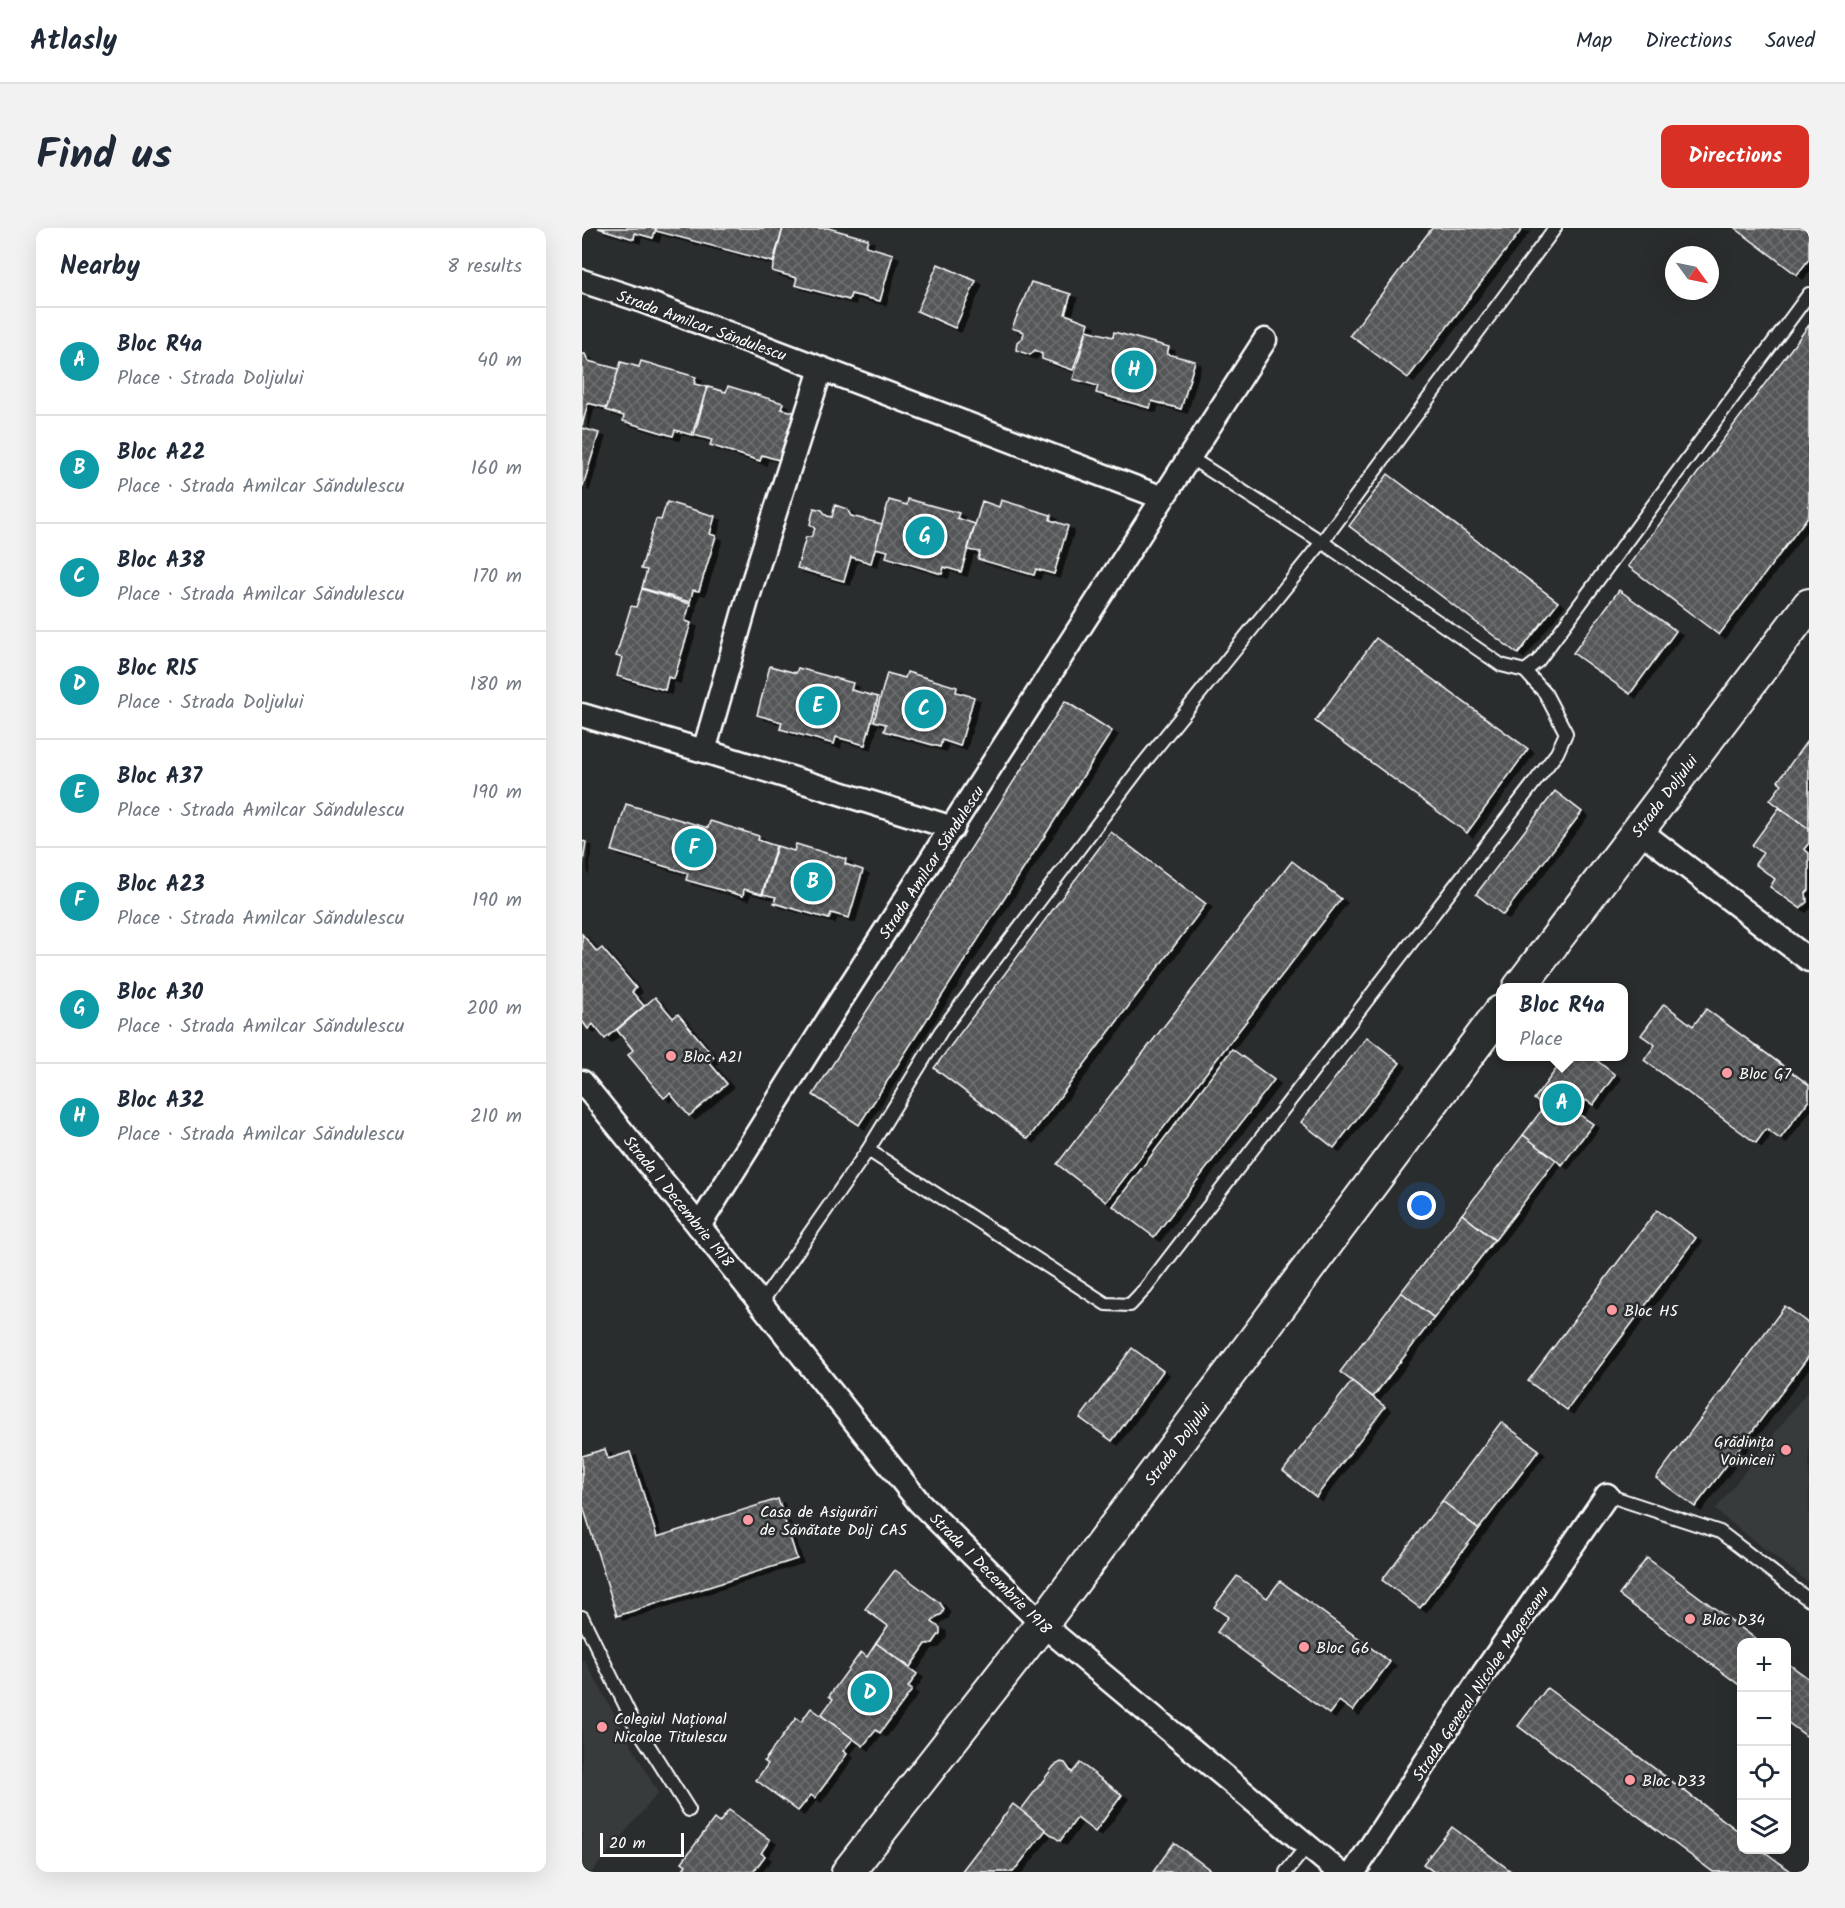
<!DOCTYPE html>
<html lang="en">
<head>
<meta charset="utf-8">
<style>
	body { margin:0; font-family:Kalam,sans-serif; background:#f2f2f3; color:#1f2937 }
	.controls { position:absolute; right:18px; bottom:18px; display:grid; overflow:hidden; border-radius:12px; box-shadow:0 6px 24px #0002 }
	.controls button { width:54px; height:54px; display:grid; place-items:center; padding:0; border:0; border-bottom:2px solid #e0e1e3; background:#fff; color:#1f2937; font:30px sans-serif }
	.compass { position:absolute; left:1083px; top:18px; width:54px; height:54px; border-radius:50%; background:#fff; box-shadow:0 6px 24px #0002; rotate:123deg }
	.scale { position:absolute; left:18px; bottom:15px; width:84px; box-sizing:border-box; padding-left:6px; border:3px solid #fff; border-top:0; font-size:16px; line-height:21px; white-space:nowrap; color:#fff; -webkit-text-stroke:4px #2a2d2e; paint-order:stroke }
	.you { position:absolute; left:840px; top:978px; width:21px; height:21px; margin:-15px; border:4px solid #fff; border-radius:50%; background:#1a73e8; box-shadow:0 0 0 9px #1a73e833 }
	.badge { display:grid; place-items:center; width:39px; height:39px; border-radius:50%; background:#d93025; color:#fff; font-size:20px; font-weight:700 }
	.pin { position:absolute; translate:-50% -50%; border:3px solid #fff; box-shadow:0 2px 6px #0006 }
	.popup { position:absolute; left:914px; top:755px; width:132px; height:78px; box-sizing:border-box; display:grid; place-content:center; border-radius:12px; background:#fff; filter:drop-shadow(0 2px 4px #0005); font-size:20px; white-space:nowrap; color:#747a83 }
	.popup b { font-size:22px; color:#1f2937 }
	.popup::after { content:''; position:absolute; left:50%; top:100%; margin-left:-12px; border:12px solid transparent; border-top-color:#fff }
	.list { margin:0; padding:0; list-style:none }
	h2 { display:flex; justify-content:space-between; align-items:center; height:78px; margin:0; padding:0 24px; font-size:26px }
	h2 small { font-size:20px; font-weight:400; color:#747a83 }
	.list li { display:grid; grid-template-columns:39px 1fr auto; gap:18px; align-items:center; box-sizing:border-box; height:108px; padding:0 24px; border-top:2px solid #e0e1e3 }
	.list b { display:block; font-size:22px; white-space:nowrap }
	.list p { margin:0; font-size:20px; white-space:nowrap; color:#747a83 }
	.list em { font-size:20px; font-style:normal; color:#747a83 }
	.icon { flex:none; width:33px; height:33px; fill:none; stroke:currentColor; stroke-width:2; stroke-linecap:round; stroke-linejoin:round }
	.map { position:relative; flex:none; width:1227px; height:1644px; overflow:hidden; border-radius:12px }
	header { display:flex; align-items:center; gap:36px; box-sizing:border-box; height:84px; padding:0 30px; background:#fff; border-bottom:2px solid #e0e1e3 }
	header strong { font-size:28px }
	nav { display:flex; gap:33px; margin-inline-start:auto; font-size:21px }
	.intro { display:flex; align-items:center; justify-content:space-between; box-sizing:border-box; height:144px; padding:0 36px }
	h1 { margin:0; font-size:42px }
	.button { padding:15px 27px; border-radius:12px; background:#d93025; color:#fff; font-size:21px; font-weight:700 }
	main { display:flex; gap:36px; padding:0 36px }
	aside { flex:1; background:#fff; border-radius:12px; box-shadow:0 6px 24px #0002 }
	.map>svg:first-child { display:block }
</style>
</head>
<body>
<header>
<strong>Atlasly</strong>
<nav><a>Map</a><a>Directions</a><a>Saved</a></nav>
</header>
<div class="intro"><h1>Find us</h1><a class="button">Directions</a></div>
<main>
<aside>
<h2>Nearby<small>8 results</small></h2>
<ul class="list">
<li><span class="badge" style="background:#0f9aa8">A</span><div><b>Bloc R4a</b><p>Place · Strada Doljului</p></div><em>40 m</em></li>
<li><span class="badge" style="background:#0f9aa8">B</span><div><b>Bloc A22</b><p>Place · Strada Amilcar Săndulescu</p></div><em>160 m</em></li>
<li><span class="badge" style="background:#0f9aa8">C</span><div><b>Bloc A38</b><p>Place · Strada Amilcar Săndulescu</p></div><em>170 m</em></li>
<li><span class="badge" style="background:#0f9aa8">D</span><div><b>Bloc R15</b><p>Place · Strada Doljului</p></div><em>180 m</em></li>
<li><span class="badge" style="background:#0f9aa8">E</span><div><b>Bloc A37</b><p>Place · Strada Amilcar Săndulescu</p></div><em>190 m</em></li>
<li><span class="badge" style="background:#0f9aa8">F</span><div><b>Bloc A23</b><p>Place · Strada Amilcar Săndulescu</p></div><em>190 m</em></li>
<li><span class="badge" style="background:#0f9aa8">G</span><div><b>Bloc A30</b><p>Place · Strada Amilcar Săndulescu</p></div><em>200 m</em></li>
<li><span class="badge" style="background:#0f9aa8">H</span><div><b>Bloc A32</b><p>Place · Strada Amilcar Săndulescu</p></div><em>210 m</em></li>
</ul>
</aside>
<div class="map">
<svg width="1227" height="1644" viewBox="0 0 1227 1644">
	<defs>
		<pattern id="building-cross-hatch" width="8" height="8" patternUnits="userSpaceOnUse" patternTransform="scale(1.5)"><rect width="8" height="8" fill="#555758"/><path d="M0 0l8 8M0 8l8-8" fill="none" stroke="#6e7071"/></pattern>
		<filter id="shadow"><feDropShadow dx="6" dy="4" stdDeviation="0" flood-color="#0009"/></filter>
	</defs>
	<rect width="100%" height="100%" fill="#2a2d2e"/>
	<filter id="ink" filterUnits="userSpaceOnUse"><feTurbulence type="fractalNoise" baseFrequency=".0167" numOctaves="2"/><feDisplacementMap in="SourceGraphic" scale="12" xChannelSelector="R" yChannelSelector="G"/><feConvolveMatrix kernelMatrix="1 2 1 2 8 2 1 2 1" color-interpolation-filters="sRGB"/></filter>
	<g filter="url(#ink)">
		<g fill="#373a3b">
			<path d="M1227 1161V1355L1133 1282Z"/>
			<path d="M2 1431 76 1565 10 1644H0V1432Z"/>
		</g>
		<g fill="url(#building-cross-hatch)" stroke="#fff" stroke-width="1.5" filter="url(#shadow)">
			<path d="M16 0H74L71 10 53 5 52 11Z"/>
			<path d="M74 0H201L191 34 74 3Z"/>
			<path d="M201 0H246L286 11 284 18 311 26 298 73 269 66 267 72 213 57 215 50 190 43Z"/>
			<path d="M850 0H941L826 150 768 107Z"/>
			<path d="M1153 0H1227V31L1215 47Z"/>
			<path d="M356 36 394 53 373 100 335 83Z"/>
			<path d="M449 54 489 66 483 86 507 95 491 142 460 131V126L453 122 448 127 434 122 435 114 441 109 442 104 430 100Z"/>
			<path d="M1227 97V287L1137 407 1046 338Z"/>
			<path d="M505 102 531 109 532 104 587 119 585 126 613 133 599 181 570 173 568 180 514 165 516 158 491 151Z"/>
			<path d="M0 126H3L6 133 37 141 25 180 6 175 0 198Z"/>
			<path d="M59 133 114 149 112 156 125 159 110 207 93 202 91 208 41 193 42 188 24 182 39 134 57 139Z"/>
			<path d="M146 158 201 175 199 181 212 184 197 232 180 227 178 233 128 217 130 212 112 207 126 159 144 164Z"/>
			<path d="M0 200 17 205 1 258H0Z"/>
			<path d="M806 246 976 374 936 426 767 298Z"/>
			<path d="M326 271 377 285 375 290 393 296 379 344 362 339 360 346 304 329 306 323 293 320 307 272 325 277Z"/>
			<path d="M419 272 469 287 468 292 486 298 472 346 454 341 452 347 396 331 398 324 386 322 400 273 417 279Z"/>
			<path d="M85 274 133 288 128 306 134 308 117 363 111 362 108 374 60 360 65 342 59 341 74 291 79 292Z"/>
			<path d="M253 277 265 281 269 288 300 296 289 335 269 329 262 353 215 340 224 309H229L233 301 228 296 232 280 240 282 245 288 250 289Z"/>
			<path d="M60 361 108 376 103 393 109 395 92 451 86 449 83 462 35 448 40 430 34 428 49 378 54 379Z"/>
			<path d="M1037 362 1094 403 1048 466 991 425Z"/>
			<path d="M794 410 946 521 885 605 733 493Z"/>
			<path d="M188 438 214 445 216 440 271 455 269 462 296 469 283 517 254 509 252 516 198 501 200 494 175 487Z"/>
			<path d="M325 444 375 459 374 464 392 469 378 518 360 512 358 519 302 503 304 496 292 493 305 445 323 450Z"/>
			<path d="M483 473 530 503 277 897 231 867Z"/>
			<path d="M1227 510V601L1188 572 1200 556 1196 553Z"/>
			<path d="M973 563 1000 584 921 687 894 666Z"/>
			<path d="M44 576 126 600 128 593 177 608 176 612 194 618 180 666 162 661 161 668 104 652 106 645 30 623Z"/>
			<path d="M1197 580 1227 601V615L1222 621 1227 625V662L1224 665 1225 674 1218 680 1188 659 1193 651 1173 636 1181 625 1170 617Z"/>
			<path d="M529 604 624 676 446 911 352 840Z"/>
			<path d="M0 613 4 614 0 642Z"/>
			<path d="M214 616 264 631 263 636 281 642 267 690 249 685 247 691 192 675 194 669 181 666 195 618 212 623Z"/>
			<path d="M710 633 759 671 524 974 475 936Z"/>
			<path d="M0 706 15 724 20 720 54 760 50 764 62 778 23 811 11 796 6 801 0 793Z"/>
			<path d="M73 769 91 790 96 786 132 829 127 834 145 856 107 888 88 865 82 870 46 827 51 822 35 802Z"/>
			<path d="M1082 776 1111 798 1124 781 1227 857V872L1198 911 1184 901 1174 915 1062 832 1073 817 1059 807Z"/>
			<path d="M785 809 818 835 752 920 719 894Z"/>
			<path d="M650 821 692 852 572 1009 531 978Z"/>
			<path d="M984 828H1009L1033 847 1011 877 1004 872 995 885 1011 896 980 937 941 907 962 879 952 871Z"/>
			<path d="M941 907 974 932 913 1012 880 986Z"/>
			<path d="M1075 982 1114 1010 985 1182 946 1153Z"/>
			<path d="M880 986 912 1012 852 1090 819 1064Z"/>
			<path d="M819 1064 852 1090 791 1169 758 1144Z"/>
			<path d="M1203 1078 1227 1096V1128L1113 1279 1074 1250Z"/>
			<path d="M550 1120 581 1143 530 1213 498 1190Z"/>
			<path d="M770 1153 803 1179 734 1269 701 1243Z"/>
			<path d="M919 1194 957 1222 897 1301 860 1273Z"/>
			<path d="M23 1221 26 1231 48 1224 75 1309 196 1271 215 1331 35 1388 0 1275V1228Z"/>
			<path d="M860 1273 897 1301 838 1380 800 1352Z"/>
			<path d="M1065 1330 1178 1414H1160V1459L1037 1367Z"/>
			<path d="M313 1342 358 1375 362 1381 360 1386 354 1389 350 1394 358 1400V1405L351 1415 344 1416 328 1439 294 1415 306 1398 283 1381Z"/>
			<path d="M655 1348 685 1370 698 1353 808 1434 771 1483 757 1473 747 1486 635 1404 646 1389 632 1379Z"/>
			<path d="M294 1415 335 1446 326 1459 330 1462 298 1505 294 1502 281 1518 239 1487 251 1471 247 1468 279 1424 285 1429Z"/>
			<path d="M1204 1434 1227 1451V1510L1204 1493Z"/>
			<path d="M965 1460 1160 1606V1622H1180L1210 1644H1131L936 1498Z"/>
			<path d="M229 1480 271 1511 261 1523 265 1526 233 1570 229 1567 216 1583 174 1552 186 1536 182 1533 214 1490 219 1494Z"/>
			<path d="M479 1534 483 1535 490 1545 498 1535 540 1567 513 1604 495 1590 478 1613 438 1583 472 1538Z"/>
			<path d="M431 1576 464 1602 431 1644H379Z"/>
			<path d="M147 1582 188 1612 179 1625 183 1628 171 1644H99L104 1637 100 1634 132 1591 137 1595Z"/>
			<path d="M870 1599 930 1644H852L841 1636Z"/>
			<path d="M592 1615 631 1644H571Z"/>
		</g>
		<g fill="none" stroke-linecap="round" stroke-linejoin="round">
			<g stroke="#fff" stroke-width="16">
				<g id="lane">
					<path d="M607 229 740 314 919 437 943 443 956 433 1227 66"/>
					<path d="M286 922 524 1076 548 1077 563 1061 975 525 984 505 963 465 943 443"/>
					<path d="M179 1075 286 922 359 803 557 541 740 314 973 0"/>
					<path d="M1025 1267 1138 1304 1227 1372"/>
					<path d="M0 1389 51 1493 107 1582"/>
					<path d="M704 1644 725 1618"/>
				</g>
			</g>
			<g stroke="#fff" stroke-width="27">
				<g id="street">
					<path d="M0 53 58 72 581 270 683 112"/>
					<path d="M0 487 122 523 371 600"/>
					<path d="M122 523 166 369 239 141"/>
					<path d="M1057 602 1227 732"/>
					<path d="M0 854 117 998 337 1274 460 1396 757 1644"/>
					<path d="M117 998 253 781 581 270"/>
					<path d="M772 1644 901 1446 1025 1267"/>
				</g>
			</g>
			<g stroke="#fff" stroke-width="36">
				<g id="secondary">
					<path d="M937 760 1227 377"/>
					<path d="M266 1644 460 1396 918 784"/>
				</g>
			</g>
			<use href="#lane" stroke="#2a2d2e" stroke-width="12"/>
			<use href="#street" stroke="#2a2d2e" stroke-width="22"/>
			<use href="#secondary" stroke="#2a2d2e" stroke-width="32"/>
		</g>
	</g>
	<g fill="#ff9aa2" stroke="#2a2d2e" stroke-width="2">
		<circle cx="89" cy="828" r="6"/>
		<circle cx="1145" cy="845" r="6"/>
		<circle cx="1030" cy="1082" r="6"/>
		<circle cx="1204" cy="1222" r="6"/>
		<circle cx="166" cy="1292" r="6"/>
		<circle cx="1108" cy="1391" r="6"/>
		<circle cx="722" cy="1419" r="6"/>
		<circle cx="20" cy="1499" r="6"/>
		<circle cx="1048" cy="1552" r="6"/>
	</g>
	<g text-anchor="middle" stroke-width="5" stroke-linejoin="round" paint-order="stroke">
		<g font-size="16" fill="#fff" stroke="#2a2d2e">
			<text transform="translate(120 97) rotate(20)" y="6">Strada Amilcar Săndulescu</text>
			<text transform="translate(1082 568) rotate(-53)" y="6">Strada Doljului</text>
			<text transform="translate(349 634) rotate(-57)" y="6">Strada Amilcar Săndulescu</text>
			<text transform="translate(97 973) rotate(51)" y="6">Strada 1 Decembrie 1918</text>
			<text transform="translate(595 1216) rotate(-53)" y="6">Strada Doljului</text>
			<text transform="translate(409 1345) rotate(45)" y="6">Strada 1 Decembrie 1918</text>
			<text transform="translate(898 1455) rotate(-56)" y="6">Strada General Nicolae Magereanu</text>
		</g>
		<g font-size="16" fill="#fff" stroke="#2a2d2e" text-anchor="start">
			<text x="101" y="834">Bloc A21</text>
			<text x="1157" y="851">Bloc G7</text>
			<text x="1042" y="1088">Bloc H5</text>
			<text x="1192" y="1219" text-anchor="end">Grădinița<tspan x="1192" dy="18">Voiniceii</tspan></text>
			<text x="178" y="1289">Casa de Asigurări<tspan x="178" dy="18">de Sănătate Dolj CAS</tspan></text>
			<text x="1120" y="1397">Bloc D34</text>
			<text x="734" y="1425">Bloc G6</text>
			<text x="32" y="1496">Colegiul Național<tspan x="32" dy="18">Nicolae Titulescu</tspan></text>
			<text x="1060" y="1558">Bloc D33</text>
		</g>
	</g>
</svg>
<div class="controls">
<button>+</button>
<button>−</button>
<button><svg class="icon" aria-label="locate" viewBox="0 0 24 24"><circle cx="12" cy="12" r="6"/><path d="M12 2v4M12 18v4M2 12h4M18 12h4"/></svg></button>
<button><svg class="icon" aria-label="layers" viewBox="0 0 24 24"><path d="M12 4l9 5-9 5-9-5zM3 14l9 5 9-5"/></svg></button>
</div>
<svg class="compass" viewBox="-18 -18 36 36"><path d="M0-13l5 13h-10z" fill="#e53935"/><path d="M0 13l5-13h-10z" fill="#747a83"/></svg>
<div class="scale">20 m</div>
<div class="you"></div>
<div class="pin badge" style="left:980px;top:875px;background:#0f9aa8">A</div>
<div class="popup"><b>Bloc R4a</b>Place</div>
<div class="pin badge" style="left:231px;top:654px;background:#0f9aa8">B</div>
<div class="pin badge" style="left:342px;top:481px;background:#0f9aa8">C</div>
<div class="pin badge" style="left:288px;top:1465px;background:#0f9aa8">D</div>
<div class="pin badge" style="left:236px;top:478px;background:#0f9aa8">E</div>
<div class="pin badge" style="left:112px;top:620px;background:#0f9aa8">F</div>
<div class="pin badge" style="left:343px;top:308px;background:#0f9aa8">G</div>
<div class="pin badge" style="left:552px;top:142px;background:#0f9aa8">H</div>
</div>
</main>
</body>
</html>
